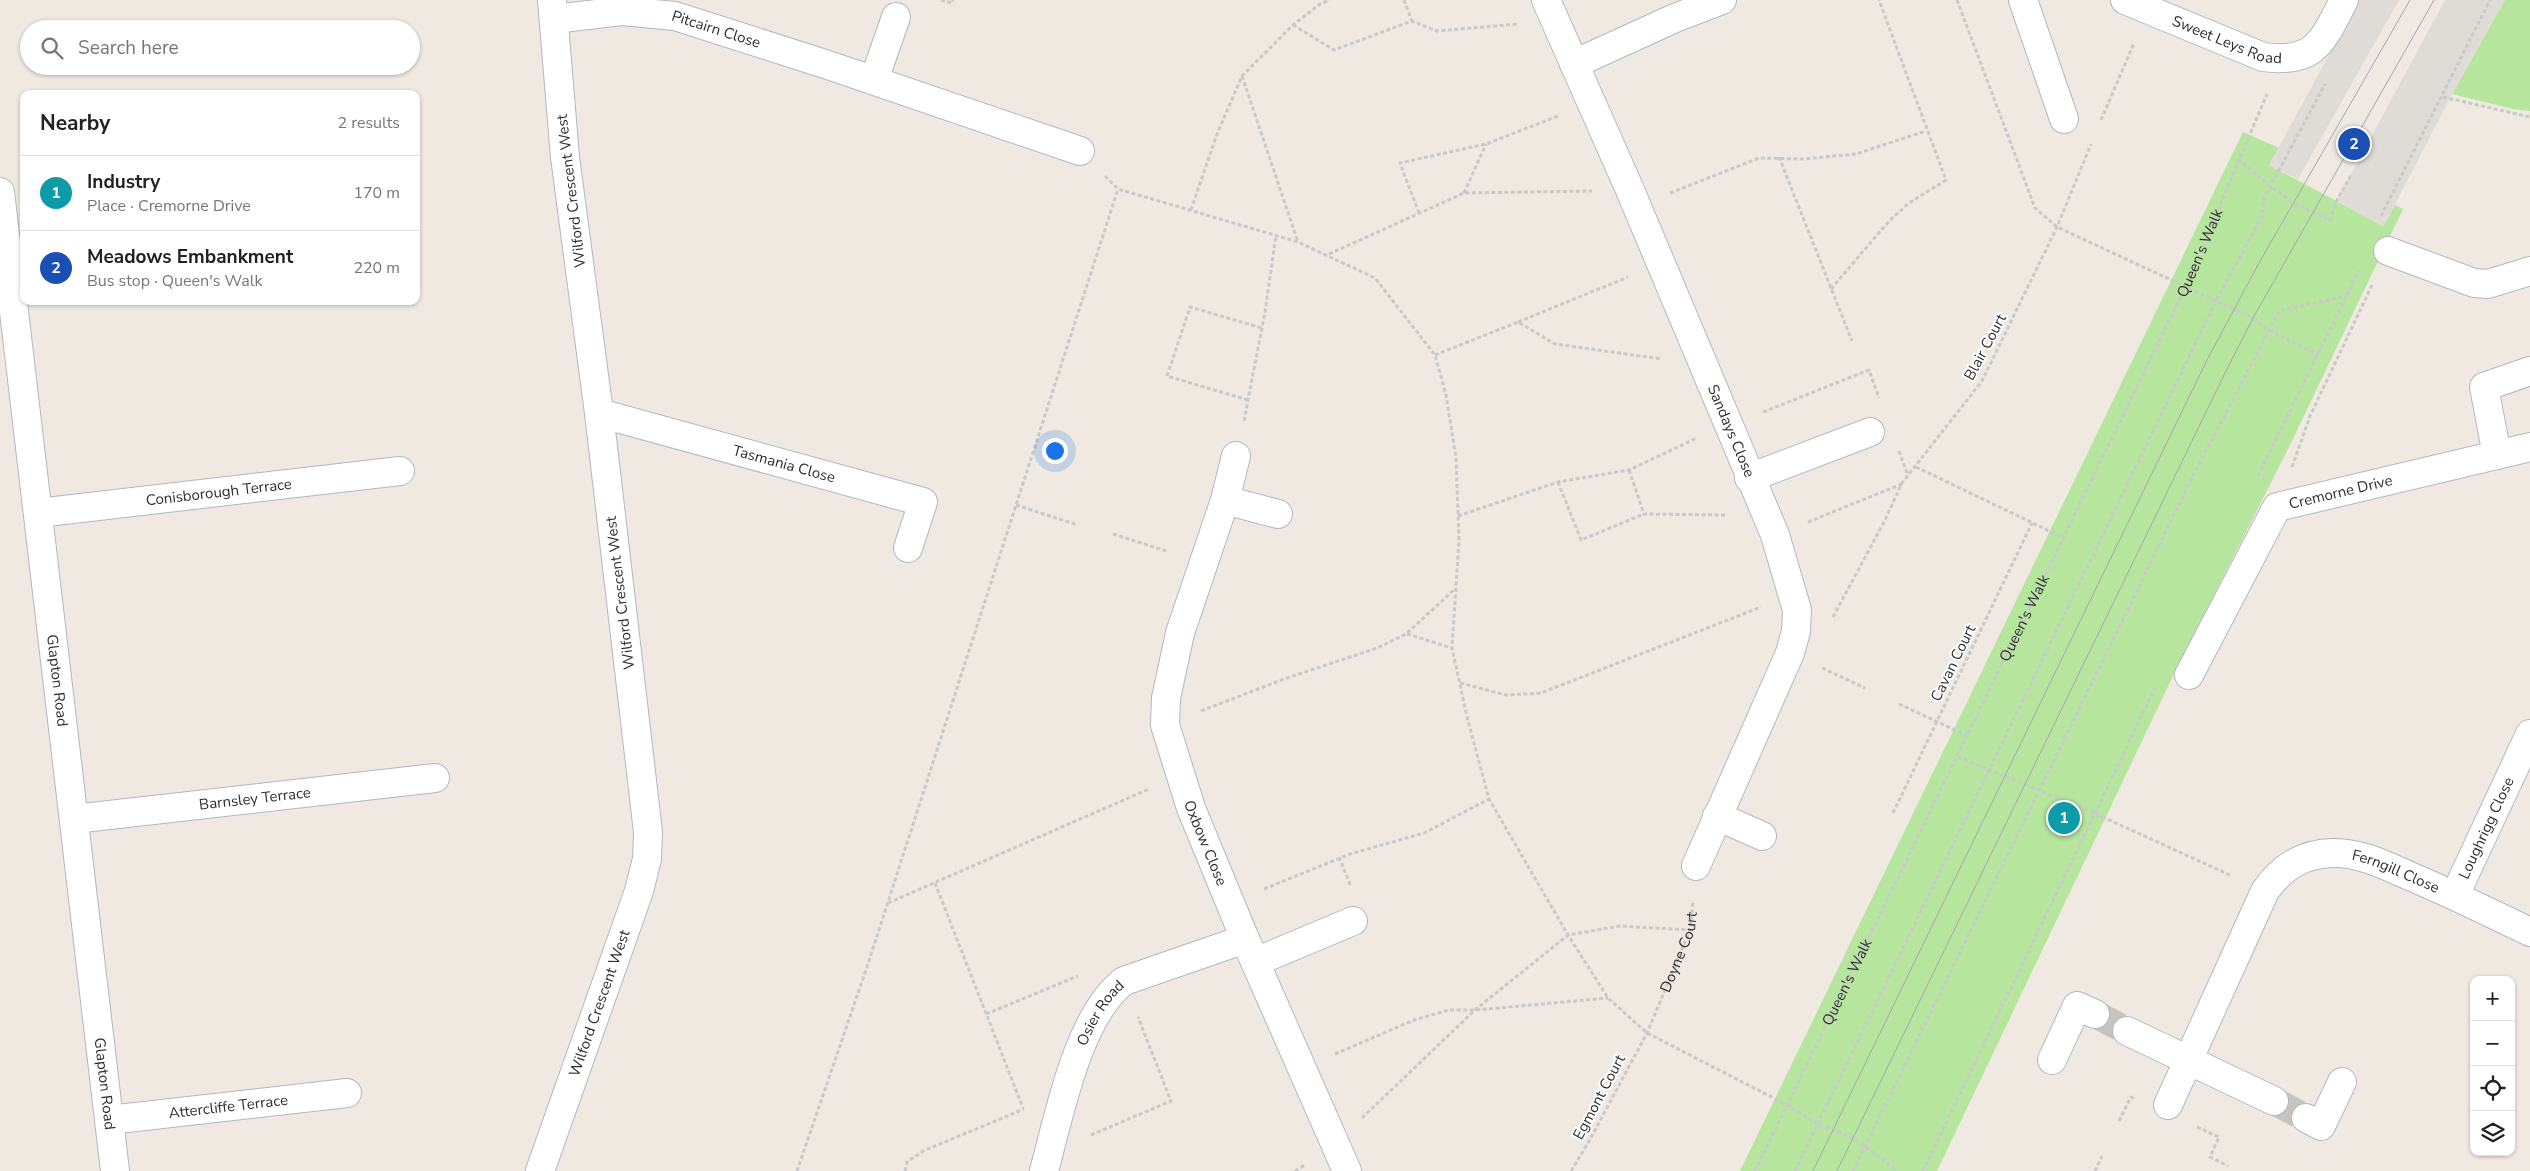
<!DOCTYPE html>
<html lang="en">
<head>
<meta charset="utf-8">
<style>
	body { margin:0; font-family:"Nunito Sans",sans-serif; background:#f6f6f6; color:#222 }
	.controls { position:absolute; right:15px; bottom:15px; display:grid; overflow:hidden; border-radius:10px; box-shadow:0 1px 4px #0004 }
	.controls button { width:45px; height:45px; display:grid; place-items:center; padding:0; border:0; border-bottom:1px solid #e0e0e0; background:#fff; color:#222; font:25px sans-serif }
	.you { position:absolute; left:1054px; top:450px; width:18px; height:18px; margin:-12px; border:4px solid #fff; border-radius:50%; background:#1a73e8; box-shadow:0 0 0 8px #1a73e833 }
	.badge { display:grid; place-items:center; width:32px; height:32px; border-radius:50%; background:#1a73e8; color:#fff; font-size:16px; font-weight:700 }
	.pin { position:absolute; translate:-50% -50%; border:2px solid #fff; box-shadow:0 1px 5px #0006 }
	.list { margin:0; padding:0; list-style:none }
	h2 { display:flex; justify-content:space-between; align-items:center; height:65px; margin:0; padding:0 20px; font-size:21px }
	h2 small { font-size:16px; font-weight:400; color:#767676 }
	.list li { display:grid; grid-template-columns:32px 1fr auto; gap:15px; align-items:center; box-sizing:border-box; height:75px; padding:0 20px; border-top:1px solid #e0e0e0 }
	.list b { display:block; font-size:19px; white-space:nowrap }
	.list p { margin:0; font-size:16px; white-space:nowrap; color:#767676 }
	.list em { font-size:16px; font-style:normal; color:#767676 }
	.icon { flex:none; width:28px; height:28px; fill:none; stroke:currentColor; stroke-width:2; stroke-linecap:round; stroke-linejoin:round }
	.map { position:relative; flex:none; width:2530px; height:1171px; overflow:hidden }
	.search { position:absolute; background:#fff; box-shadow:0 1px 4px #0004; left:20px; top:20px; width:400px; height:55px; display:flex; align-items:center; gap:12px; box-sizing:border-box; padding:0 18px; border-radius:28px; color:#767676; font-size:19px }
	.panel { position:absolute; background:#fff; box-shadow:0 1px 4px #0004; left:20px; top:90px; width:400px; height:215px; border-radius:10px }
	.map>svg:first-child { display:block }
</style>
</head>
<body>
<div class="map">
<svg width="2530" height="1171" viewBox="0 0 2530 1171">
	<rect width="100%" height="100%" fill="#efe9e1"/>
	<g fill="#b6e59e">
		<path d="M2505 0H2530V111L2513 109 2452 94Z"/>
		<path d="M2243 132 2279 148 2269 165 2383 226 2395 205 2403 209 2289 447 2173 676 1937 1171H1740Z"/>
	</g>
	<g fill="#dfdcd8">
		<path d="M2359 0H2399L2298 179 2269 165Z"/>
		<path d="M2445 0H2505L2452 94 2384 226 2357 213 2337 200Z"/>
	</g>
	<g fill="none" stroke-linecap="round" stroke-linejoin="round">
		<g stroke="#c8c4bd" stroke-width="28" stroke-dasharray="28 14" stroke-linecap="butt">
			<path d="M2095 1014 2127 1031"/>
			<path d="M2274 1101 2306 1118"/>
		</g>
		<g stroke="#b4b7c1" stroke-width="30">
			<g id="minor">
				<path id="s3" d="M1546 0 1630 190 1775 535 1797 610 1796 631 1790 653 1696 866"/>
				<path d="M2023 0 2064 119"/>
				<path id="s4" d="M2125 0 2263 57C2316 64 2322 42 2344 0"/>
				<path id="s5" d="M554 19 622 11 675 16 828 65 1080 151"/>
				<path d="M1574 64 1675 18 1722 0"/>
				<path d="M874 80 896 17"/>
				<path id="s6" d="M0 192 115 1171"/>
				<path d="M2388 251 2474 283 2488 284 2530 271"/>
				<path id="s7" d="M599 413 923 502 908 548"/>
				<path d="M2497 455 2484 387 2530 371"/>
				<path id="s8" d="M1236 456 1225 500 1180 633 1166 698 1165 725 1191 808 1245 939 1347 1171"/>
				<path d="M1749 478 1870 432"/>
				<path d="M1225 500 1278 514"/>
				<path id="s9" d="M38 513 400 471"/>
				<path id="s10" d="M2189 675 2277 507 2530 447"/>
				<path d="M1717 816 1762 836"/>
				<path id="s11" d="M74 819 435 778"/>
				<path id="s12" d="M2455 895 2530 734"/>
				<path d="M1255 962 1353 921"/>
				<path d="M2127 1031 2274 1101"/>
				<path d="M2052 1060 2077 1006 2095 1014"/>
				<path id="s13" d="M2168 1105 2265 891C2282 867 2302 854 2332 853 2360 852 2387 866 2412 877 2452 894 2491 913 2530 932"/>
				<path d="M2306 1118 2321 1126 2342 1082"/>
				<path id="s14" d="M109 1120 347 1093"/>
				<path id="s15" d="M540 1171 639 891 647 859 648 832 599 413 565 157 552 0"/>
				<path id="s16" d="M1044 1171C1059 1116 1078 1016 1124 981L1245 939"/>
			</g>
		</g>
		<g stroke="#c9c9c9" stroke-width="3" stroke-dasharray="4 2.5" stroke-linecap="butt">
			<path d="M941 0 952 3 953 0"/>
			<path d="M1404 0 1412 21"/>
			<path d="M1957 0 2035 208 2057 227 2253 318 2269 330 2318 355"/>
			<path d="M1293 25 1334 50 1412 21 1437 31 1518 24"/>
			<path d="M1242 76 1298 242"/>
			<path d="M2443 97 2530 117"/>
			<path d="M2101 120 2134 43"/>
			<path d="M1779 157 1852 341"/>
			<path d="M2238 159 2270 186 2294 203 2330 220 2337 200 2351 175"/>
			<path d="M1105 176 1118 189 1298 242 1375 278 1435 355 1446 395 1456 458 1459 540 1452 648 1467 717 1489 799 1568 935 1608 998 1647 1033 1787 1105 1818 1124 1853 1138 1898 1171"/>
			<path d="M1464 193 1486 144"/>
			<path d="M1670 193 1759 158 1803 159 1856 154 1926 131"/>
			<path d="M1191 210 1217 134 1242 76 1293 25 1320 4 1330 0"/>
			<path d="M1419 213 1400 163 1486 144 1558 116"/>
			<path d="M2381 216 2490 0"/>
			<path d="M1329 254 1464 193 1592 191"/>
			<path d="M1831 289 1889 221 1909 203 1946 180 1879 0"/>
			<path d="M1518 322 1628 277"/>
			<path d="M1435 355 1518 322 1555 344 1662 359"/>
			<path d="M1248 400 1167 376 1190 307 1262 328"/>
			<path d="M1763 412 1869 370 1879 398"/>
			<path d="M1244 421 1265 312 1276 235"/>
			<path d="M1899 451 1908 476"/>
			<path d="M1916 467 2064 538"/>
			<path d="M2292 467 2310 416 2373 283"/>
			<path d="M1629 470 1644 514 1727 515"/>
			<path d="M2258 476 2359 270"/>
			<path d="M1558 482 1581 540 1644 514"/>
			<path d="M1016 505 1078 525"/>
			<path d="M1458 516 1558 482 1629 470 1697 438"/>
			<path d="M1808 522 1902 484"/>
			<path d="M1113 534 1169 552"/>
			<path d="M1833 617 1884 522 1902 483 1982 381 2057 227 2091 144"/>
			<path d="M1407 634 1452 648"/>
			<path d="M1822 668 1865 688"/>
			<path d="M1460 683 1506 695 1541 693 1761 607"/>
			<path d="M1899 704 1968 736"/>
			<path d="M1201 711 1284 679 1377 648 1406 634 1455 589"/>
			<path d="M1958 757 2094 813 2232 876"/>
			<path d="M1893 813 2032 523"/>
			<path d="M1339 857 1351 887"/>
			<path d="M935 883 1023 1108"/>
			<path d="M1264 889 1350 854 1424 833 1489 799"/>
			<path d="M888 903 1149 789"/>
			<path d="M986 1014 1078 976"/>
			<path d="M1335 1054 1414 1020 1449 1010H1475L1608 998"/>
			<path d="M1362 1118 1475 1010 1568 935 1620 926 1690 930"/>
			<path d="M2119 1121 2131 1097 2134 1099"/>
			<path d="M2197 1127 2219 1137 2210 1157 2228 1166"/>
			<path d="M1091 1135 1171 1101 1138 1017"/>
			<path d="M797 1171 867 967 1118 189"/>
			<path d="M905 1171 907 1162 923 1151 1024 1109"/>
			<path d="M1295 1171 1305 1165"/>
			<path id="s1" d="M1571 1171 1588 1143 1647 1033 1690 930 1693 901"/>
			<path id="s2" d="M1755 1171 2186 286 2267 94"/>
			<path d="M1795 1171 2216 301 2262 216 2264 198 2325 84"/>
			<path d="M1853 1171 2194 474 2279 311 2347 296"/>
			<path d="M1923 1171 2156 686"/>
			<path d="M2095 1171 2102 1156"/>
		</g>
		<use href="#minor" stroke="#fff" stroke-width="28"/>
		<g stroke="#a3a6b8" stroke-width="1">
			<path d="M1813 1171 2207 360 2259 263 2410 0"/>
			<path d="M1837 1171 2227 369 2253 318 2434 0"/>
		</g>
	</g>
	<g text-anchor="middle" stroke-width="4" stroke-linejoin="round" paint-order="stroke">
		<g font-size="15" fill="#2e2e2e" stroke="#fff">
			<text dy="5" stroke="none"><textPath href="#s5" startOffset="165">Pitcairn Close</textPath></text>
			<text dy="5" stroke="none"><textPath href="#s4" startOffset="110">Sweet Leys Road</textPath></text>
			<text transform="translate(571 191) rotate(-97)" y="5">Wilford Crescent West</text>
			<text dy="5" stroke="none"><textPath href="#s2" startOffset="1020">Queen's Walk</textPath></text>
			<text transform="translate(1985 347) rotate(-62)" y="5">Blair Court</text>
			<text dy="5" stroke="none"><textPath href="#s3" startOffset="469">Sandays Close</textPath></text>
			<text dy="5" stroke="none"><textPath href="#s7" startOffset="192">Tasmania Close</textPath></text>
			<text dy="5" stroke="none"><textPath href="#s9" startOffset="182">Conisborough Terrace</textPath></text>
			<text dy="5" stroke="none"><textPath href="#s10" startOffset="255">Cremorne Drive</textPath></text>
			<text transform="translate(620 593) rotate(-97)" y="5">Wilford Crescent West</text>
			<text dy="5" stroke="none"><textPath href="#s2" startOffset="615">Queen's Walk</textPath></text>
			<text transform="translate(1953 663) rotate(-64)" y="5">Cavan Court</text>
			<text dy="5" stroke="none"><textPath href="#s6" startOffset="492">Glapton Road</textPath></text>
			<text dy="5" stroke="none"><textPath href="#s11" startOffset="182">Barnsley Terrace</textPath></text>
			<text dy="5" stroke="none"><textPath href="#s12" startOffset="74">Loughrigg Close</textPath></text>
			<text dy="5" stroke="none"><textPath href="#s8" startOffset="404">Oxbow Close</textPath></text>
			<text dy="5" stroke="none"><textPath href="#s13" startOffset="382">Ferngill Close</textPath></text>
			<text dy="5" stroke="none"><textPath href="#s1" startOffset="245">Doyne Court</textPath></text>
			<text dy="5" stroke="none"><textPath href="#s2" startOffset="210">Queen's Walk</textPath></text>
			<text dy="5" stroke="none"><textPath href="#s15" startOffset="178">Wilford Crescent West</textPath></text>
			<text dy="5" stroke="none"><textPath href="#s16" startOffset="169">Osier Road</textPath></text>
			<text dy="5" stroke="none"><textPath href="#s6" startOffset="898">Glapton Road</textPath></text>
			<text transform="translate(1599 1097) rotate(-62)" y="5">Egmont Court</text>
			<text dy="5" stroke="none"><textPath href="#s14" startOffset="120">Attercliffe Terrace</textPath></text>
		</g>
	</g>
</svg>
<div class="controls">
<button>+</button>
<button>−</button>
<button><svg class="icon" aria-label="locate" viewBox="0 0 24 24"><circle cx="12" cy="12" r="6"/><path d="M12 2v4M12 18v4M2 12h4M18 12h4"/></svg></button>
<button><svg class="icon" aria-label="layers" viewBox="0 0 24 24"><path d="M12 4l9 5-9 5-9-5zM3 14l9 5 9-5"/></svg></button>
</div>
<div class="you"></div>
<div class="pin badge" style="left:2064px;top:818px;background:#0f9aa8">1</div>
<div class="pin badge" style="left:2354px;top:144px;background:#1a4fb4">2</div>
<div class="search"><svg class="icon" aria-label="search" viewBox="0 0 24 24"><circle cx="10" cy="10" r="6"/><path d="M15 15l6 6"/></svg>Search here</div>
<section class="panel">
<h2>Nearby<small>2 results</small></h2>
<ul class="list">
<li><span class="badge" style="background:#0f9aa8">1</span><div><b>Industry</b><p>Place · Cremorne Drive</p></div><em>170 m</em></li>
<li><span class="badge" style="background:#1a4fb4">2</span><div><b>Meadows Embankment</b><p>Bus stop · Queen's Walk</p></div><em>220 m</em></li>
</ul>
</section>
</div>
</body>
</html>
